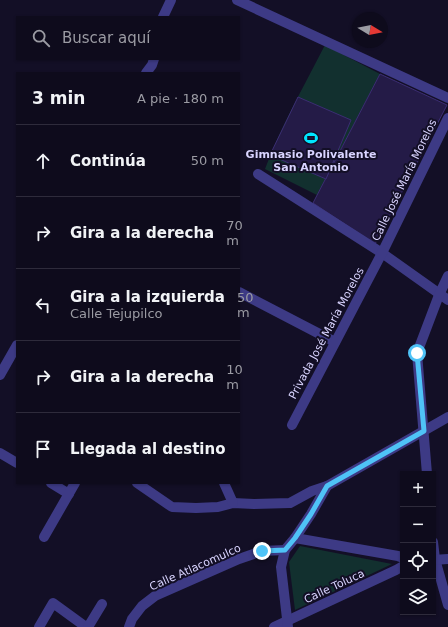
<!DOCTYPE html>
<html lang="es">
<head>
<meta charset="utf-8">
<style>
	body { margin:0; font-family:"DejaVu Sans",sans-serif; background:#171425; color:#f1f3f6 }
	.controls { position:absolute; right:12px; bottom:12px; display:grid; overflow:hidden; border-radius:0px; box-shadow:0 1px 3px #0004 }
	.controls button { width:36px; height:36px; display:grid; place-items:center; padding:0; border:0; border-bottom:1px solid #2e2b3b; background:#0e0b1c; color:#f1f3f6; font:20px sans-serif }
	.compass { position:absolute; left:352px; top:12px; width:36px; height:36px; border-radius:50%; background:#0e0b1c; box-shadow:0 1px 3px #0004; rotate:100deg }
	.stop { position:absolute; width:12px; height:12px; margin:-9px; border:3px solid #4fc3f7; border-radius:50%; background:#fff }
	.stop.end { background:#4fc3f7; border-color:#fff; box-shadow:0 1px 4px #0008 }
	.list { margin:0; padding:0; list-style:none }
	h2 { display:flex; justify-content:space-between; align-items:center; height:52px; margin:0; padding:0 16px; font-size:17px }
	h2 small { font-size:13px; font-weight:400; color:#9b9ba3 }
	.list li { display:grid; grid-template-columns:26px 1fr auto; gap:12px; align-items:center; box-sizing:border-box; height:72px; padding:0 16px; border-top:1px solid #2e2b3b }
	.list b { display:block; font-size:15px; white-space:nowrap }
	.list p { margin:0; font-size:13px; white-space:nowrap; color:#9b9ba3 }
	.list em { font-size:13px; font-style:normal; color:#9b9ba3 }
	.icon { flex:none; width:22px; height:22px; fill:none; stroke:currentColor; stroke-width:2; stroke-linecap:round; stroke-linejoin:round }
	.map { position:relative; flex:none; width:448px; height:627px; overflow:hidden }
	.search { position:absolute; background:#0e0b1c; box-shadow:0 1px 3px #0004; left:16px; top:16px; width:224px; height:44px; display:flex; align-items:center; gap:10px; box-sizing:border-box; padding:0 14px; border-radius:0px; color:#9b9ba3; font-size:15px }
	.panel { position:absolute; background:#0e0b1c; box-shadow:0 1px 3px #0004; left:16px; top:72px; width:224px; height:412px; border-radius:0px }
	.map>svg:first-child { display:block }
</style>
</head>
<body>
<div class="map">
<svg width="448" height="627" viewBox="0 0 448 627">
	<rect width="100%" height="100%" fill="#130f26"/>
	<g fill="#12302f">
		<path d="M325 45 380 74 317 195 265 169C281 126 304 86 325 45Z"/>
		<path d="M300 546 392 564 295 610 289 562Z"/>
	</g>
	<g fill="#241b47" stroke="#3b2d73">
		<path d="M380 74 447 105 375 244 313 203Z"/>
		<path d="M298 97 351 120 326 179 270 155Z"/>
	</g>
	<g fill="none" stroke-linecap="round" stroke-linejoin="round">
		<g stroke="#3d3a85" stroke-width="10">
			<path d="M237 0 448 98"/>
			<path d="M163 17 171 0"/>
			<path d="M146 73 152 65 154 59"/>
			<path d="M258 174 382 253 448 300"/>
			<path d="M239 292 335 342"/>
			<path d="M0 375 17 345"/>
			<path d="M292 425 382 253 448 118"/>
			<path d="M0 453 17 463"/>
			<path d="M427 474 417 353 439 295 448 276"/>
			<path d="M51 483 69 494"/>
			<path d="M137 483 172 507 196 508 218 507 233 503 254 504 290 503 312 491 327 486 448 417"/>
			<path d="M224 483 233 503"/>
			<path d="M44 537 75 483"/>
			<path d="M295 538 398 556 403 558"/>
			<path d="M433 542 435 559 448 605"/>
			<path d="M433 560 448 559"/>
			<path d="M39 627 53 603 86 627"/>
			<path d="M88 627 102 604"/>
			<path d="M129 627 132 619 142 606 155 596 239 559 262 551 285 550"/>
			<path d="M274 627 396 570 403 566"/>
			<path d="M288 627 281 567 285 550 295 538 311 514 327 486"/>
		</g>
	</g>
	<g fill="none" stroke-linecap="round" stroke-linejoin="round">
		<path stroke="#4fc3f7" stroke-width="5" d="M262 551 285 550 295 538 311 514 327 486 424 431 417 353"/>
	</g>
	<defs>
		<g id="stadium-bare" transform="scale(1.08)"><path d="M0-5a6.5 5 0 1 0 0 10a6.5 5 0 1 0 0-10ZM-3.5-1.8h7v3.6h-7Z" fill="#00e5ff" stroke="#130f26" stroke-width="2.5" paint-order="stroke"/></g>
	</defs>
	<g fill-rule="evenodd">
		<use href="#stadium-bare" x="311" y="138"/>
	</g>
	<g text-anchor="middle" stroke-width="4" stroke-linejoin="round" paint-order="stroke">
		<g font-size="11" font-weight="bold" fill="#d9d4ff" stroke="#130f26">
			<text x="311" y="158">Gimnasio Polivalente<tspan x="311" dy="13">San Antonio</tspan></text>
		</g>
		<g font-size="11" fill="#d9d4ff" stroke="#130f26">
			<text transform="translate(404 180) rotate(-64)" y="4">Calle José María Morelos</text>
			<text transform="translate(326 333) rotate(-62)" y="4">Privada José María Morelos</text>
			<text transform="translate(195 567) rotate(-24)" y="4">Calle Atlacomulco</text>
			<text transform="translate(334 586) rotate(-25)" y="4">Calle Toluca</text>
		</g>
	</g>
</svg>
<div class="controls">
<button>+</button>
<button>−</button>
<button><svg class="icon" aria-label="locate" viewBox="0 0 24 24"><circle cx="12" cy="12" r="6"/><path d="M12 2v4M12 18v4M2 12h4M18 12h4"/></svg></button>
<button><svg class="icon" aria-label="layers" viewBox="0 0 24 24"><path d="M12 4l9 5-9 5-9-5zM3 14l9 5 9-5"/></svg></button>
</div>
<svg class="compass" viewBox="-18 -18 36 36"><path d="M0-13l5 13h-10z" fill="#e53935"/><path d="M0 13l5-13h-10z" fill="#9b9ba3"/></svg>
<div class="stop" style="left:417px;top:353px"></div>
<div class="stop end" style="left:262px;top:551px"></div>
<div class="search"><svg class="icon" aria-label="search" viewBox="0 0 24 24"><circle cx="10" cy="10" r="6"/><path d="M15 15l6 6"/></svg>Buscar aquí</div>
<section class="panel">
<h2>3 min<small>A pie · 180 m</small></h2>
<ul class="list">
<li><svg class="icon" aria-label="ahead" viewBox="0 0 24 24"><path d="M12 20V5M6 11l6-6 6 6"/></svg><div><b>Continúa</b></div><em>50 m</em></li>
<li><svg class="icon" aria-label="right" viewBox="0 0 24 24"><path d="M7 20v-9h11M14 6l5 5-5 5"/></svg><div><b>Gira a la derecha</b></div><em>70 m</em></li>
<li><svg class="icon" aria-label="left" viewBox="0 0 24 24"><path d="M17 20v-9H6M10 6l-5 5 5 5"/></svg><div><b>Gira a la izquierda</b><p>Calle Tejupilco</p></div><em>50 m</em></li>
<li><svg class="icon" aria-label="right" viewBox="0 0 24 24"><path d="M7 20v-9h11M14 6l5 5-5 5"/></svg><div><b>Gira a la derecha</b></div><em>10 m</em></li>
<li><svg class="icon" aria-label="arrive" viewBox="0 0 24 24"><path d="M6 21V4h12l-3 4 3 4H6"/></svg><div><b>Llegada al destino</b></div></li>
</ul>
</section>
</div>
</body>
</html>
